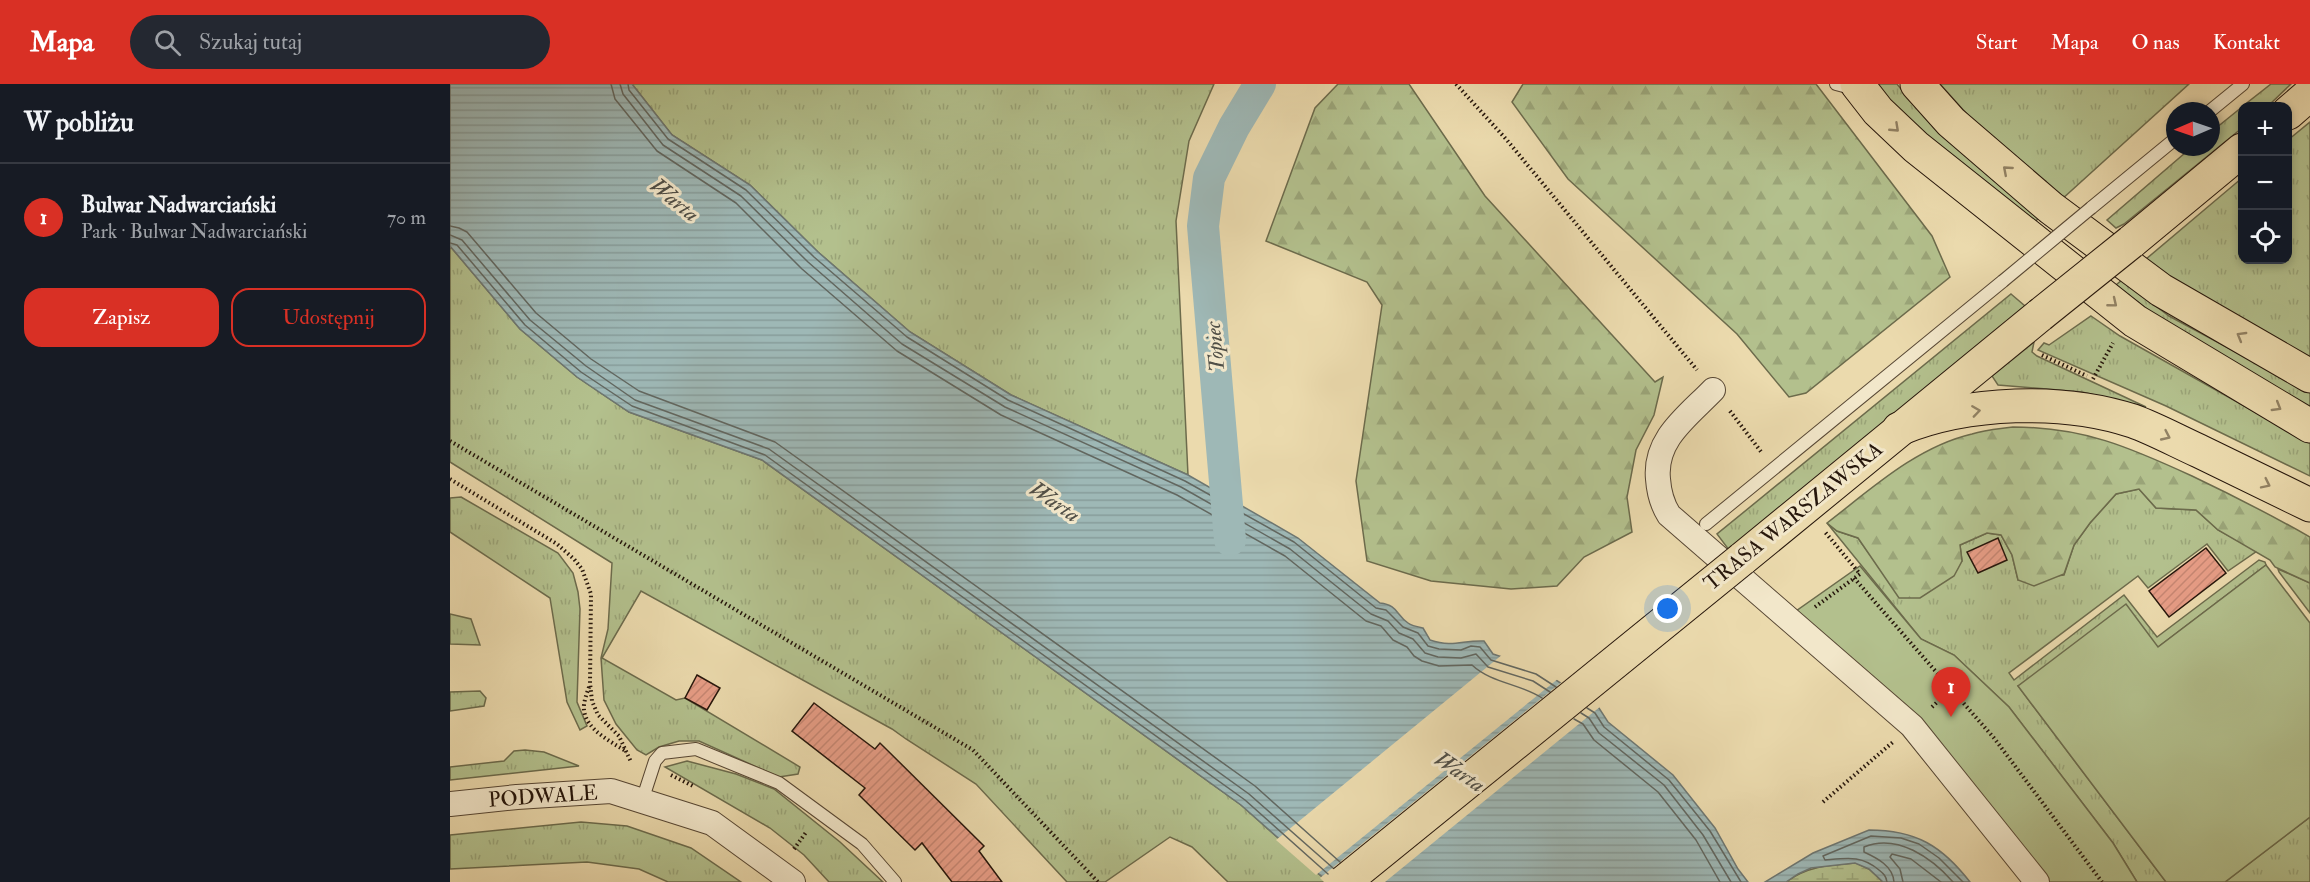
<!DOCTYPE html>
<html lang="pl">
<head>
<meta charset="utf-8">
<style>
	body { margin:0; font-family:"IM FELL Double Pica",serif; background:#242831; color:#f1f3f6 }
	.controls { position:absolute; right:18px; top:18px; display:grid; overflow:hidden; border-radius:12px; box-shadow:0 3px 9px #0003 }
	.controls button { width:54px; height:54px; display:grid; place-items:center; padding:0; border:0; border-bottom:2px solid #363941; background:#171b24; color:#f1f3f6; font:30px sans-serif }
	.compass { position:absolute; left:1716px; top:18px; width:54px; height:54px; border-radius:50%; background:#171b24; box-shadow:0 3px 9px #0003; rotate:268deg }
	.you { position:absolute; left:1218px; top:525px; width:21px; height:21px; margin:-15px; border:4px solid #fff; border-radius:50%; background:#1a73e8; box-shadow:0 0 0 9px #1a73e833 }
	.badge { display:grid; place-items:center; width:39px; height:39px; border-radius:50%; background:#d93025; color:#fff; font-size:20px; font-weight:700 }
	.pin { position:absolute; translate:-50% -50px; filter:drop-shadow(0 2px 3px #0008) }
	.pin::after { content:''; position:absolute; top:32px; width:21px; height:18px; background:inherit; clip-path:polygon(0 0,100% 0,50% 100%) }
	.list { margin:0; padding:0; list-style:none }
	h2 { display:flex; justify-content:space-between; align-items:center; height:78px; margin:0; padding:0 24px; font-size:26px }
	h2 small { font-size:20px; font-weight:400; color:#9ea1a6 }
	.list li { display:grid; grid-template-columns:39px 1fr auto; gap:18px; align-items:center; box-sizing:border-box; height:108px; padding:0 24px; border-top:2px solid #363941 }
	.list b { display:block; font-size:22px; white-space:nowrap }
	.list p { margin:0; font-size:20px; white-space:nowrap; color:#9ea1a6 }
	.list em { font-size:20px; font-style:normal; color:#9ea1a6 }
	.actions { display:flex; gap:12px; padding:18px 24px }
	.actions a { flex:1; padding:14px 0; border:2px solid #d93025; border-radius:18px; text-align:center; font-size:21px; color:#d93025 }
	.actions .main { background:#d93025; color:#fff }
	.icon { flex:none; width:33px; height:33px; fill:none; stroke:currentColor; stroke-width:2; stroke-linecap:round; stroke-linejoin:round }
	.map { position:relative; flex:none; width:1860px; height:798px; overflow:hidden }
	header { display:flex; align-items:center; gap:36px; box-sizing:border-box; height:84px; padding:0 30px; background:#d93025; color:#fff }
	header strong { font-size:28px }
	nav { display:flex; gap:33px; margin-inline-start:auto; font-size:21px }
	.search { width:420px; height:54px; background:#242831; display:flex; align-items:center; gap:15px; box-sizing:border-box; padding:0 21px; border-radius:33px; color:#9ea1a6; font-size:22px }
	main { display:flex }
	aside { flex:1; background:#171b24 }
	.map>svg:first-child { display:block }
</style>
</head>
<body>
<header>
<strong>Mapa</strong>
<div class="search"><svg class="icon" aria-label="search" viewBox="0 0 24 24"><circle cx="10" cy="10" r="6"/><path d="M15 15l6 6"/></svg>Szukaj tutaj</div>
<nav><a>Start</a><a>Mapa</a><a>O nas</a><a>Kontakt</a></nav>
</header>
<main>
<aside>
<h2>W pobliżu<small></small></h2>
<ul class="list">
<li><span class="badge">1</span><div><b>Bulwar Nadwarciański</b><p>Park · Bulwar Nadwarciański</p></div><em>70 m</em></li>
</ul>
<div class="actions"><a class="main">Zapisz</a><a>Udostępnij</a></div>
</aside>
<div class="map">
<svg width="1860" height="798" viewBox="0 0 1860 798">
	<defs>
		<pattern id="grass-tufts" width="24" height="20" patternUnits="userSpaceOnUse" patternTransform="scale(1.5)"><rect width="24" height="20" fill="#b3c08d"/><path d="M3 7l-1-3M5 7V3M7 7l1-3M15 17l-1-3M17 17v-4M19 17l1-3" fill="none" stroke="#9aa478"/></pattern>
		<pattern id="forest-firs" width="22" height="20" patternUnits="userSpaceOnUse" patternTransform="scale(1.5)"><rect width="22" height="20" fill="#b3c08d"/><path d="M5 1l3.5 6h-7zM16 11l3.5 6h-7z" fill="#9aa478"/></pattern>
		<pattern id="wetland-marsh" width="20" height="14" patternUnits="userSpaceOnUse" patternTransform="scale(1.5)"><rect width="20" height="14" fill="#b3c08d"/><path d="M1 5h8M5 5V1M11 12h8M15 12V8" fill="none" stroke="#9aa478"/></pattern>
		<pattern id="water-rules" width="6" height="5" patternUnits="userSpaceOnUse" patternTransform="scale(1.5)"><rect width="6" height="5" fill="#9eb8b6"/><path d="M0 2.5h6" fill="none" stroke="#889d9b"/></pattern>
		<pattern id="building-hatch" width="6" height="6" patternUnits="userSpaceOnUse" patternTransform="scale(1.5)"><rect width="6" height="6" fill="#e79d86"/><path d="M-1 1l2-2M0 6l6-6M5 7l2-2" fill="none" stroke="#c68672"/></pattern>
	</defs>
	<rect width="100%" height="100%" fill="#ebdaad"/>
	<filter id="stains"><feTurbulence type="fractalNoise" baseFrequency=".00333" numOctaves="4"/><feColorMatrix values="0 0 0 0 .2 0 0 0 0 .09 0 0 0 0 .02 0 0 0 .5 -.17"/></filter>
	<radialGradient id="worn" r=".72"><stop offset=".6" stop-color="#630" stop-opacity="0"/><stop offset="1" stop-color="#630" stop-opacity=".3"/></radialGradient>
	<g fill="url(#grass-tufts)" stroke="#6c6b4c" stroke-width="1.5">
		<path d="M182 0H764L739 57 726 137 738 391 561 311 460 248 368 168 300 101 222 51Z"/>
		<path d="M1425 0H1447L1458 14 1592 132 1584 138 1468 47Z"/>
		<path d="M1490 0H1739L1611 116 1524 38Z"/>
		<path d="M1821 0H1841L1818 22H1793Z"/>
		<path d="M1792 23V44L1674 140 1666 144 1657 136 1742 63H1761V48Z"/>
		<path d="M1860 38V277L1689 181 1792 94V176H1838V56Z"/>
		<path d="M0 162 70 245 127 293 179 328 312 376 791 721 878 798H778L742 763 720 753 655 798H617L526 700 456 655 442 645 191 507 152 574 226 616 235 614 350 683 348 690 329 693 249 657H229L209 663 196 671 187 666 166 640 154 616 151 574 158 545 162 479 0 378Z"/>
		<path d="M1672 196 1719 232 1860 308V326L1710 235 1666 201Z"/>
		<path d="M1561 210 1575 222 1279 466 1267 450Z"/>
		<path d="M1641 232 1670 252 1860 359V392L1716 322 1588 266 1594 259 1599 261Z"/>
		<path d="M1584 258 1582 268 1587 272 1696 323 1632 308 1548 301 1542 292Z"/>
		<path d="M1689 405 1706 424 1746 426 1768 446 1807 467 1778 487 1757 460 1698 504 1688 492 1559 589 1564 596 1674 511 1707 553 1809 476 1815 478 1816 481 1708 563 1568 602 1716 798H1687L1663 759 1559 623 1504 571 1471 555 1377 439 1387 447 1408 454 1436 493 1512 477 1510 461 1537 449 1551 451 1562 471 1568 496 1614 491 1624 461 1640 439 1666 410Z"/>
		<path d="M11 413 108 469 123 489 128 508 130 525 127 618 137 642 130 646 117 618 100 514 0 448V414Z"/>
		<path d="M1828 485 1860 499V529L1829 488Z"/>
		<path d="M0 530 21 535 30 561 0 560Z"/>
		<path d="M30 607 36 614 34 622 0 627V608Z"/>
		<path d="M75 666 94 668 129 682 0 696V683L54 677 64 667Z"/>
		<path d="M237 677 286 690 324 705 390 758 433 798H379L354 771 320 744 215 683Z"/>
		<path d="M1860 733V798H1775Z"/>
		<path d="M131 738 177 742 241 764 291 798H218L189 785 137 778 0 785V751Z"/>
	</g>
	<g fill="url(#forest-firs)" stroke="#6c6b4c" stroke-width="1.5">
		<path d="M888 0H959L1035 112 1205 298 1213 293 1204 331 1186 366 1177 413 1182 448 1134 473 1107 502 1061 505 981 497 917 477 906 397 932 221 917 198 816 157 865 24Z"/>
		<path d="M1073 0H1366L1482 152 1500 193 1356 309 1339 313 1287 250 1118 95 1062 18Z"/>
		<path d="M1563 343C1633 343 1679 363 1742 392 1782 411 1821 431 1860 453V499L1825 483 1820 476 1768 446 1746 426 1706 424 1689 405 1666 410 1640 439 1624 461 1614 490 1584 502 1568 496 1562 471 1551 451 1537 449 1510 461 1512 477 1504 492 1470 514H1449L1408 454 1387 447 1377 439C1420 406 1466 363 1522 350 1535 346 1549 345 1563 343Z"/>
	</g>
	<path fill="url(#wetland-marsh)" stroke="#6c6b4c" stroke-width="1.5" d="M1406 779 1419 785 1433 798H1336C1358 782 1380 781 1406 779Z"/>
	<g fill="#b3c08d" stroke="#6c6b4c" stroke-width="1.5">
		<path d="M1816 481 1860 539V733L1775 798H1716L1568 602 1676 520 1708 563Z"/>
		<path d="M1410 482 1471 555 1504 571 1559 623 1663 759 1687 798H1574L1447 643 1329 539Z"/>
	</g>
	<g fill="url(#water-rules)" stroke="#6e7772" stroke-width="1.5">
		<path d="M0 0H182L222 51 300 101 368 168 460 248 561 311 738 391 848 454 930 519C948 521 946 531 958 539 962 542 968 543 973 544L980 556C1004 564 1012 556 1034 557L1043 570 1089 585 1149 624 1158 638 1223 691 1265 744 1288 785 1298 798H878L791 721 312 376 179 328 127 293 70 245 0 162Z"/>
		<path d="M1419 746C1466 746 1492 762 1520 798H1433L1419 785 1405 779 1361 784 1348 790 1336 798H1315L1363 769Z"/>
	</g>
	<g fill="#ebdaad">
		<path d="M1053 570 1090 582 1109 594 866 791 826 756Z"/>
		<path d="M1113 597 1151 622 935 798H874L870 794Z"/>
	</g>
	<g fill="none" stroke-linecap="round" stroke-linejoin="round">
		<g stroke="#626760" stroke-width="1.5">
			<path d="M161 0 165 15 207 67 286 119 352 185 447 267 551 331 727 411 835 472 916 537 931 542 943 556 957 563 964 572 972 577 989 582 1022 581C1041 599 1071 600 1092 614"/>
			<path d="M170 0 173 10 213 61 291 112 358 178 452 260 555 323 731 403 840 465 921 530 938 537 949 549 963 555 975 569 988 573 1011 574 1026 570 1038 583 1083 597 1100 608"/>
			<path d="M178 0 179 6 218 55 296 106 364 173 457 253 558 316 735 397 844 458 926 524 936 526 953 543 968 549 978 562 989 565 1011 566 1021 562 1030 563 1041 576 1086 590 1106 603"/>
			<path d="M0 142 9 144 17 148 86 229 141 275 189 307 325 358 805 702 890 778"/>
			<path d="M0 151 12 156 80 236 136 282 185 316 319 365 799 710 883 784"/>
			<path d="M0 159 7 161 75 241 131 288 182 322 315 371 795 716 878 790"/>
			<path d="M1137 624 1145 629 1154 643 1219 696 1260 747 1291 798"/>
			<path d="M1131 629 1139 634 1149 649 1214 701 1253 751 1281 798"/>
			<path d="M1124 635 1133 640 1144 656 1208 708 1246 756 1270 798"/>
			<path d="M1437 798C1436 792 1434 790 1429 786 1412 771 1397 774 1375 776L1373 772 1421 752 1451 754 1469 760 1489 774 1513 798"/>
			<path d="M1444 798C1443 782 1427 774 1414 768V763C1447 749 1482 774 1503 798"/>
			<path d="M1453 798 1450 785 1440 773 1442 770 1461 775 1491 798"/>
		</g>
		<path stroke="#9eb8b6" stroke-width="32" d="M780 456 753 142 759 94 784 43 810 0"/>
	</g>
	<g fill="url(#building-hatch)" stroke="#26160b" stroke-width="1.5">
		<path d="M1548 454 1557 476 1528 489 1517 468Z"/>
		<path d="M1756 464 1776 489 1719 533 1699 507Z"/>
		<path d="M247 591 270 604 257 626 235 614Z"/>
		<path d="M364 619 425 665 430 659 534 762 529 767 552 798H502L472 759 465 766 409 711 415 704 342 647Z"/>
	</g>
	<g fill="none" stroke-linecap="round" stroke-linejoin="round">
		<g stroke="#574734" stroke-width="14">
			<g id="lane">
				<path d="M1386 0 1405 5"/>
				<path d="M1760 27 1793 0"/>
				<path d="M1641 124 1725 55"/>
				<path d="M1256 440 1553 197"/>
				<path d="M192 717 205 677 212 669 246 665 329 699 412 760 445 798"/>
			</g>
		</g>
		<g stroke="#574734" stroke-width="26">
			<g id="street">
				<path d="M1263 306C1238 332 1204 355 1208 395 1209 409 1212 420 1219 431L1462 642 1587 798"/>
				<path d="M0 720 67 713 161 707 262 739 343 798"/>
			</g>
		</g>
		<g stroke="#26160b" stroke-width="35">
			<g id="primary">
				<path d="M1407 0 1428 27 1466 63 1685 237 1860 342"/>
				<path d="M1467 0 1501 38 1601 124 1711 206 1860 292"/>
				<path d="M1838 29 1860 10"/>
				<path d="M1681 158 1792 66"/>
				<path d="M1449 345C1517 317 1613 314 1683 337 1705 345 1727 357 1749 367 1786 385 1823 403 1860 421"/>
				<path d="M1292 475 1590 231"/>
			</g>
		</g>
		<g stroke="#26160b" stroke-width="4" stroke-dasharray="1.5 3" stroke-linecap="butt">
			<path d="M1006 0 1056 55 1247 286"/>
			<path d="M1592 271 1637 292"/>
			<path d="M1643 295 1663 259"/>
			<path d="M1280 327 1312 369"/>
			<path d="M0 357 523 666 648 798"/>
			<path d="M0 395 107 460 124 475 132 485 141 510 140 599 142 617 148 631 169 652 181 678"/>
			<path d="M1404 494 1544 654 1652 798"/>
			<path d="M1365 523 1410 490 1375 448"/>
			<path d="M139 603C137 609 133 619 134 626 136 646 162 658 177 668"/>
			<path d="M1482 623 1501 605"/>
			<path d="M221 691 243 702"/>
			<path d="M1373 718 1443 658"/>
			<path d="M344 765 357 747"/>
		</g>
		<use href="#lane" stroke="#f2e7ca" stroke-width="12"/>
		<use href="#street" stroke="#f2e7ca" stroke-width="24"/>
		<use href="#primary" stroke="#ebdaad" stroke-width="33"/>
		<g stroke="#574734" stroke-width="14" stroke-linecap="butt">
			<path id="lane-bridge" d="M1553 197 1641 124"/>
		</g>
		<g stroke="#26160b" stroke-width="35" stroke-linecap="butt">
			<g id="primary-bridge">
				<path d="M1590 231 1681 158"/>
				<path d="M894 798 1292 475"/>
			</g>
		</g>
		<use href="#lane-bridge" stroke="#f2e7ca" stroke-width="12"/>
		<use href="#primary-bridge" stroke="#ebdaad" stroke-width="33"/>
	</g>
	<defs><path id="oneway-chevron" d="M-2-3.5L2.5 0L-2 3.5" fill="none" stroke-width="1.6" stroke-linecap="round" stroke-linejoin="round" transform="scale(1.5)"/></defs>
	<g stroke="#928264">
		<use href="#oneway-chevron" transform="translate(1445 44) rotate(43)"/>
		<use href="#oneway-chevron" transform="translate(1557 86) rotate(-139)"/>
		<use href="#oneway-chevron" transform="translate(1663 219) rotate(39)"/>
		<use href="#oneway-chevron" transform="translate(1791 252) rotate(-150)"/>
		<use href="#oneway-chevron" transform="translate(1827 323) rotate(31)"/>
		<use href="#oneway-chevron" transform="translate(1526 327) rotate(-8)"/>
		<use href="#oneway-chevron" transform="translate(1716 352) rotate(25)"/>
		<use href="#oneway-chevron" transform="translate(1816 400) rotate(26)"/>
	</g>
	<g text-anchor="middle" stroke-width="6" stroke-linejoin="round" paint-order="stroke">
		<g font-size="21" fill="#26160b" stroke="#f2e7ca">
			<text transform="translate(1343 432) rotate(-39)" y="7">TRASA WARSZAWSKA</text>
			<text transform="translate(93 712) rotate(-4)" y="7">PODWALE</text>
		</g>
		<g font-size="22" font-style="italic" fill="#504f47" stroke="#f2e7ca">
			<text transform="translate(225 115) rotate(39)" y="8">Warta</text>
			<text transform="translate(764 263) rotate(-95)" y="8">Topiec</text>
			<text transform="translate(605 417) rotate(34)" y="8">Warta</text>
			<text transform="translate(1010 687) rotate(34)" y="8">Warta</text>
		</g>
	</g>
	<rect width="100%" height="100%" filter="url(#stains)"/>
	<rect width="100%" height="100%" fill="url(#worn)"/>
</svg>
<div class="controls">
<button>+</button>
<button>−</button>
<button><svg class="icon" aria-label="locate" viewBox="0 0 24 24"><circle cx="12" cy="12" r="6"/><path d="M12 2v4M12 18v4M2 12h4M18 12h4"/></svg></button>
</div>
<svg class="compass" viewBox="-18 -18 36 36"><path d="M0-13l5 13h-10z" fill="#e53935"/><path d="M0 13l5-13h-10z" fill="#9ea1a6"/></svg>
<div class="you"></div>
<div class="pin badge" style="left:1501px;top:633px">1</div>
</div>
</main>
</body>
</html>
